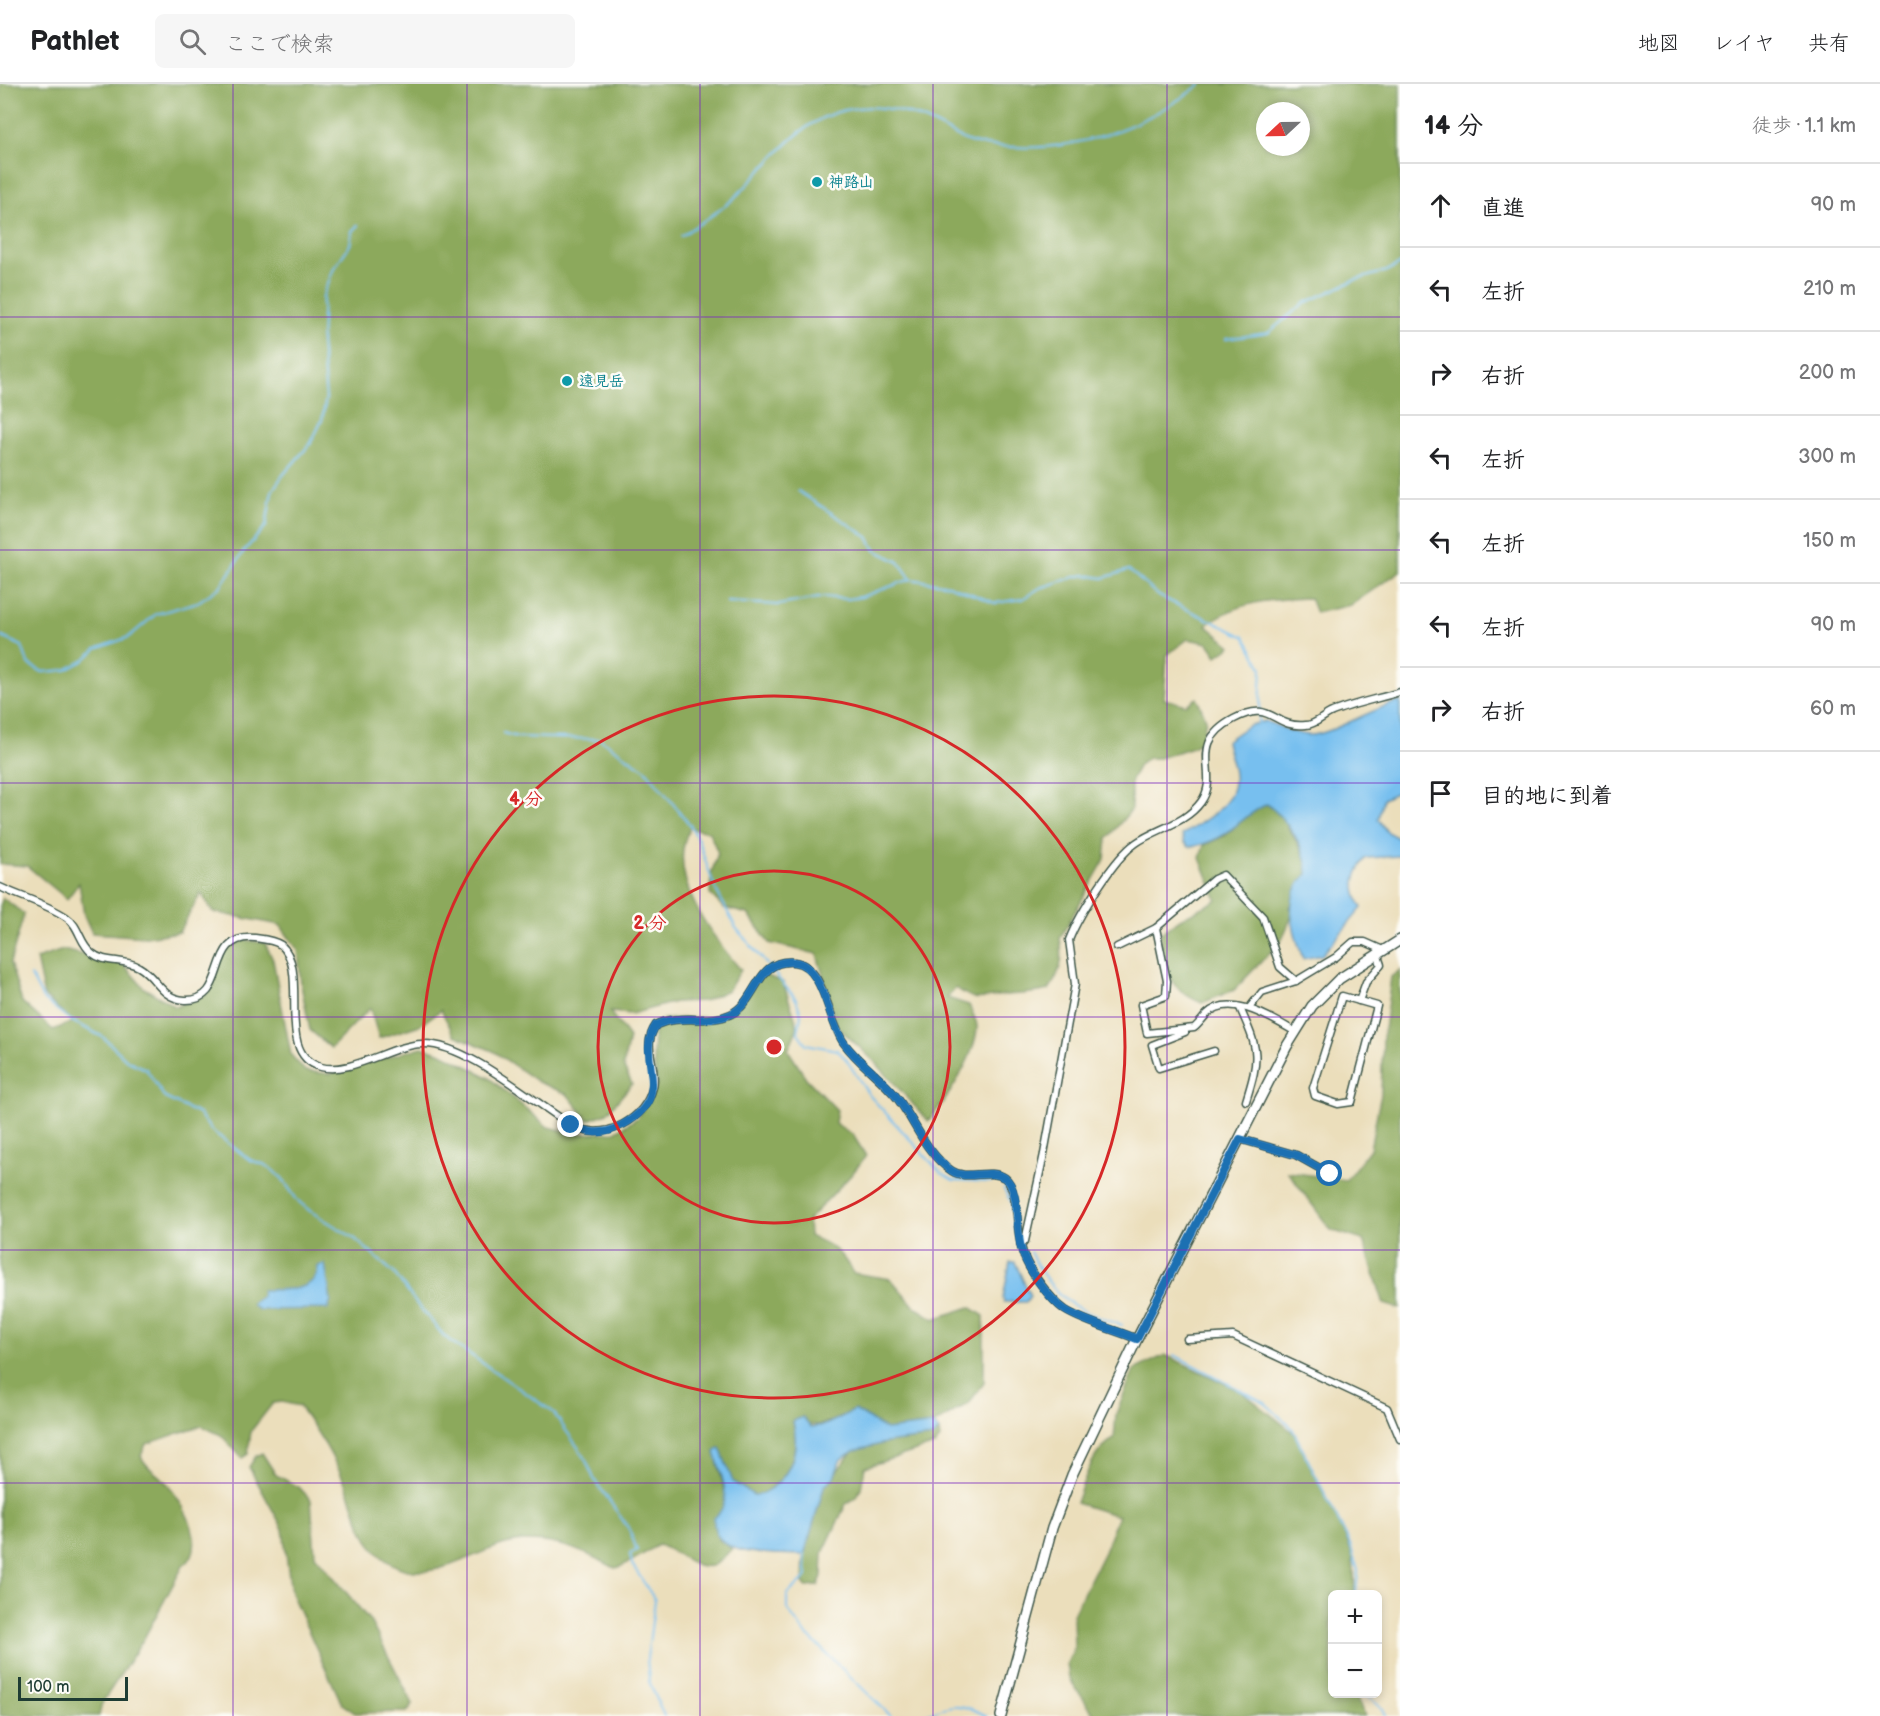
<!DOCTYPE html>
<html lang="ja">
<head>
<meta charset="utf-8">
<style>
	body { margin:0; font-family:"Balsamiq Sans","Klee One",sans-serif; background:#f6f6f6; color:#202124 }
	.controls { position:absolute; right:18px; bottom:18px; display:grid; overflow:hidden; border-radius:9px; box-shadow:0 3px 9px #0003 }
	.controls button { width:54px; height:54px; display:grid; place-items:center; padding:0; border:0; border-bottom:2px solid #e0e0e0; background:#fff; color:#202124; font:30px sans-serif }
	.compass { position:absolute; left:1256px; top:18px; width:54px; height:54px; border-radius:50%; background:#fff; box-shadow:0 3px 9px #0003; rotate:248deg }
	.scale { position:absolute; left:18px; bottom:15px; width:110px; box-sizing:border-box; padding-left:6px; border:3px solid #1f3d34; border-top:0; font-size:16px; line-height:21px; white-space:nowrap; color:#1f3d34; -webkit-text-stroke:4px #fdfcf7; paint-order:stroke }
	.stop { position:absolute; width:18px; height:18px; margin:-14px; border:4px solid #1f6fb2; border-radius:50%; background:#fff }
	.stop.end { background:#1f6fb2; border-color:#fff; box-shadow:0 2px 6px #0008 }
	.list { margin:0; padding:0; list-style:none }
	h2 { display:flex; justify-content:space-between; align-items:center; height:78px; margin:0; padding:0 24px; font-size:26px }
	h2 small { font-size:20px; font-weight:400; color:#757577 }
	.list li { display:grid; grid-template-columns:39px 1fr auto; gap:18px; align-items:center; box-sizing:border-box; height:84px; padding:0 24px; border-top:2px solid #e0e0e0 }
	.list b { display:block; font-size:22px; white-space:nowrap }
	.list em { font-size:20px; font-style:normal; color:#757577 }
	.icon { flex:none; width:33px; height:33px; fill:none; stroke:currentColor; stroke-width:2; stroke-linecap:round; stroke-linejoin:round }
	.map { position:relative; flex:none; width:1400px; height:1632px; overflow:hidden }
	header { display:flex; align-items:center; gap:36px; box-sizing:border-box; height:84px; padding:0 30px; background:#fff; border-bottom:2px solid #e0e0e0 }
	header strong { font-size:28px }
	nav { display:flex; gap:33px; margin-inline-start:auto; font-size:21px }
	.search { width:420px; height:54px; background:#f6f6f6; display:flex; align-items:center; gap:15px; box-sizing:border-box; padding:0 21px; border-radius:9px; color:#757577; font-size:22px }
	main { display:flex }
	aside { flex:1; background:#fff }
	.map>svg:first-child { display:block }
</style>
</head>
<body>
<header>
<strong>Pathlet</strong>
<div class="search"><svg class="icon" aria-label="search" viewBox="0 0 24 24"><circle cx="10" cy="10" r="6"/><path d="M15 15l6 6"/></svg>ここで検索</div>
<nav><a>地図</a><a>レイヤ</a><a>共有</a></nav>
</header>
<main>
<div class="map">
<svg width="1400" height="1632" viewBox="0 0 1400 1632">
	<rect width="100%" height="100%" fill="#fdfcf7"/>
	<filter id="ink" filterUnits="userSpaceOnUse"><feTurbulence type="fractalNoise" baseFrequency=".0167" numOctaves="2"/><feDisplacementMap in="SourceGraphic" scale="12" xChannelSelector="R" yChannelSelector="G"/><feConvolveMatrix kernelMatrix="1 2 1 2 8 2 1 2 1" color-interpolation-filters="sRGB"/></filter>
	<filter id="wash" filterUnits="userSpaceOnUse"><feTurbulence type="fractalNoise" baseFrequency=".008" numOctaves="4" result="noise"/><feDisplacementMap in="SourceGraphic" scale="24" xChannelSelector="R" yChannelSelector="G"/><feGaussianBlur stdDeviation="1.35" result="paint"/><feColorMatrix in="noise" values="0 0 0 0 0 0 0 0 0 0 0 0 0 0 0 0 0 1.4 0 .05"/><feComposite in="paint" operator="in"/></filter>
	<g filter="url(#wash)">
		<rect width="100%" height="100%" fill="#ebdebb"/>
		<g fill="#8ca95c" stroke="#567348" stroke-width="1.5" fill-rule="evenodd">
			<path d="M0 0H1400V487L1351 521 1316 529 1310 514C1270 515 1239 517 1206 541L1231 562 1217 572 1208 559 1188 555 1167 571 1164 615 1186 621 1197 614 1206 635 1202 657 1193 663 1159 674H1148L1139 681 1131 696V726L1107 755 1105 775 1060 854C1064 876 1061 887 1049 906 1029 911 1023 909 1006 911 981 913 979 921 956 904L947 914 969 921C971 927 977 936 977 943 976 971 947 1016 928 1037L875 978 837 942 817 870 769 859 748 830 724 824 710 810 711 790 718 769 709 748 690 744C664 791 711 851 741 886L728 906 704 917 675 918 631 930 610 928 629 954 623 982 632 1000 607 1029 588 1036 567 1010 538 998 493 967 454 951 441 926 420 941 379 954 370 924 331 964 310 946 301 901 298 866 280 841 213 828 201 809 179 848 146 853 92 849 84 831 79 799 67 815 27 782 0 780ZM1265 27H1301V63H1265Z"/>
			<path d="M1267 720 1282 733 1308 777 1307 790 1290 823 1292 832 1281 857 1234 906 1202 919C1168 905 1161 885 1161 849L1180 835 1217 816 1200 774 1204 761 1226 751 1249 729Z"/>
			<path d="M3 814 24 830 10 879 22 918 53 946 73 938 44 912 36 875 63 866 123 880 144 904 176 923 206 910 225 864 245 856 265 859 273 876 291 971 305 987 330 990 422 963 442 969 488 993 548 1043 579 1050 615 1048 637 1034 657 1000 653 972 654 948 663 935 712 933 735 926 762 890 783 898 798 943 788 966 806 994 837 1026 835 1039 853 1051 866 1072 852 1090 808 1136 809 1152C832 1161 841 1167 853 1189L891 1195 915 1223 934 1235 970 1223 984 1232V1299L969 1319 934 1340 886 1346 855 1326C830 1338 821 1346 793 1337 801 1370 787 1401 755 1412L733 1398 720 1365 715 1368 727 1417 719 1456 732 1465C727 1469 722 1476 717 1479 700 1492 675 1465 658 1461 648 1467 625 1483 615 1484 584 1468 560 1456 524 1457 477 1459 428 1512 382 1473 361 1455 356 1425 346 1401 334 1373 317 1346 299 1322L282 1318 273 1319 251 1347 248 1370 242 1374 221 1351 202 1342C183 1346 165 1355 146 1360L141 1372C147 1386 160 1390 169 1402 185 1423 209 1464 183 1482L143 1556 102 1619 99 1632H0V822Z"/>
			<path d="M1400 886V1225L1384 1220 1363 1156 1331 1146 1288 1088 1346 1096 1370 1065 1381 1010 1383 954 1391 893Z"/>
			<path d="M1165 1271 1241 1307 1295 1350 1344 1448 1353 1472 1355 1510H1332V1610H1355L1365 1632H1095L1069 1594 1067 1579 1074 1564 1073 1530 1104 1468 1118 1432 1076 1419C1084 1397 1092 1366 1114 1355L1116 1330 1134 1286Z"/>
			<path d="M939 1347 940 1355 935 1361 865 1383 861 1404 857 1412 846 1420 823 1469 822 1492 818 1502 806 1503 803 1498 804 1471 824 1403 853 1367 885 1359 932 1353Z"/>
			<path d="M262 1369 276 1391 299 1403 311 1416 315 1471 370 1537 413 1620 407 1628 355 1629 342 1620 291 1509 283 1445 249 1383 256 1372Z"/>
		</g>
		<g fill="#77bfef" stroke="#4b7e92" stroke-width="1.5">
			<path d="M1400 617V707L1383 715 1378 735 1387 748 1400 755V772L1366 774C1353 792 1351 805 1362 824L1322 871 1303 875C1293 844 1281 816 1307 790 1308 765 1286 735 1267 720 1236 736 1227 758 1189 763L1184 758 1182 751C1203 737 1238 721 1234 690 1233 679 1228 668 1226 657L1248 642 1265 637C1280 642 1292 650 1309 651 1329 652 1375 623 1400 617Z"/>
			<path d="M1010 1178H1015L1030 1212 1026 1218H1004L1003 1214Z"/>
			<path d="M325 1180 331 1217 328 1225 259 1226 251 1220 262 1212V1206C283 1205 317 1210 318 1182Z"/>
			<path d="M855 1326 886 1346 934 1340 939 1347 933 1353 885 1359 854 1367 841 1375 834 1393 824 1403 804 1471C775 1469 710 1476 714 1434 735 1418 720 1390 715 1368L720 1364 733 1398 755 1412C788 1401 801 1370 793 1337L803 1333 811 1343 825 1341Z"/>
		</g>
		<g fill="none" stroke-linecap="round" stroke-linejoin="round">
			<g stroke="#77bfef" stroke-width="2">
				<path d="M681 152C698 140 718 129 733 115 768 83 797 36 845 26 875 19 907 27 934 40 945 45 957 54 970 58 982 62 998 62 1011 63 1081 67 1145 42 1201 0"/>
				<path d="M1226 255 1268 249 1303 220 1355 196 1387 187 1400 180"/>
				<path d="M798 407 868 453 875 466 899 478 911 495 948 501 995 519 1022 515 1040 504 1074 493 1085 491 1103 494 1129 486 1159 512 1245 553 1262 584 1259 639"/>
				<path d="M727 518 779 521 824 513 847 515 861 513 911 495"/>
				<path d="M0 552 22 562 28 579 33 583 43 588 66 586 83 577 96 565 129 553 156 530 198 518 220 503 244 467 266 442 272 407 283 391 311 359 322 336 326 314 321 258 323 212 334 184 350 161 352 147 358 141"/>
				<path d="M503 649 517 653 600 655 646 686 690 741 699 758 714 802 736 844 796 915 801 930 798 949 806 960 837 966 846 975 869 1011 941 1089 953 1096 991 1098"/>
				<path d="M31 892 43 915 70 936 103 953 128 977 146 985 165 1014 199 1030 211 1046 250 1076 266 1081 282 1094 297 1116 310 1127 354 1154 394 1189 416 1219 445 1253 553 1328 584 1372 594 1395 629 1445 637 1466 630 1470 632 1480 655 1516 647 1574 649 1597 664 1632"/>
				<path d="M1004 1105 1011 1119 1013 1146"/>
				<path d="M1030 1168C1053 1213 1073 1227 1122 1241"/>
				<path d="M1174 1271 1265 1319 1292 1344 1350 1460 1358 1487 1356 1510"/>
				<path d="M804 1471 807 1492 787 1511V1525L803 1547 891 1632"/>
				<path d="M1364 1610 1383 1625 1386 1632"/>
				<path d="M923 1632C950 1619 960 1618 987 1632"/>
			</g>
		</g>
	</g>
	<g filter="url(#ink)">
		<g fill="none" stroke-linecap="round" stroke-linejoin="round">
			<g stroke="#3e5548" stroke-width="9">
				<g id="street">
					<path d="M0 803C21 813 47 820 66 833 80 842 79 859 92 869 105 880 124 874 139 883 157 893 161 915 185 916 231 918 204 849 255 854 263 855 274 856 281 861 311 887 273 971 321 983 350 991 392 961 422 960 467 958 536 1021 576 1044 608 1056 644 1036 653 1003 658 981 641 962 656 941 680 929 708 941 731 930 758 917 756 874 794 878 825 881 828 938 844 959 859 980 882 994 898 1015 915 1038 927 1071 952 1087 967 1097 989 1084 1005 1094 1019 1104 1016 1154 1024 1172 1030 1188 1051 1216 1065 1226 1084 1238 1115 1246 1137 1255"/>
					<path d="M1156 844 1167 897 1166 912 1141 921 1147 949 1194 944C1199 940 1203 934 1207 930 1231 907 1274 936 1296 948"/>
					<path d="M1117 863 1156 844 1214 795 1223 791 1263 833 1280 883 1296 897"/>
					<path d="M1342 912 1377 922 1352 1018 1338 1020 1315 1012 1313 1004Z"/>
					<path d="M1359 917 1366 898 1381 881 1377 869"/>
					<path d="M1250 923 1262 908 1296 897 1336 873 1353 858H1365L1383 866"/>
					<path d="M1240 924C1259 967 1260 972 1246 1017"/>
					<path d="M1185 948 1152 961 1159 984 1214 967"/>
					<path d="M1240 1055 1296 1071 1330 1090"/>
					<path d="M1021 1162 1025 1157 1044 1070 1075 900 1069 856C1079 831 1114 774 1136 759 1157 744 1185 740 1201 718 1222 689 1185 661 1234 635 1273 614 1272 645 1306 641 1315 641 1322 633 1330 629 1351 620 1377 615 1400 608"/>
					<path d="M1187 1255 1233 1252 1387 1324 1400 1355"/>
				</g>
			</g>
			<g stroke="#3e5548" stroke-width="12">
				<path id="secondary" d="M1001 1632 1052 1444 1072 1391 1137 1255 1287 962 1312 922 1339 895 1400 856"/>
			</g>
			<use href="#street" stroke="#fff" stroke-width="6"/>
			<use href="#secondary" stroke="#fff" stroke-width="9"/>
		</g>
	</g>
	<g fill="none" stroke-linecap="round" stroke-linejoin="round" filter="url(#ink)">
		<path stroke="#1f6fb2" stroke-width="8" d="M571 1041C585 1049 602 1051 616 1044 682 1013 632 976 656 941 680 929 708 941 731 930 758 917 756 874 794 878 824 881 828 938 844 959 859 980 883 994 898 1015 915 1038 927 1071 952 1087 967 1097 989 1084 1005 1094 1020 1104 1016 1147 1021 1164 1026 1183 1048 1214 1065 1226 1084 1238 1116 1246 1137 1255L1240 1055 1296 1071 1330 1090"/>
	</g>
	<path fill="none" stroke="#7b2cbf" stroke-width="1.5" stroke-opacity="0.55" d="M233 0V1632M467 0V1632M700 0V1632M933 0V1632M1167 0V1632M0 233H1400M0 466H1400M0 699H1400M0 933H1400M0 1166H1400M0 1399H1400"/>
	<g fill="none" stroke="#d62828" stroke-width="3">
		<circle cx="774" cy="963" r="176"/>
		<circle cx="774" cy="963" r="351"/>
	</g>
	<g fill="#0f9aa8" stroke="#fdfcf7" stroke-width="2">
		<circle cx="817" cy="98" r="6"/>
		<circle cx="567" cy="297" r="6"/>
	</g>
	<g text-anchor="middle" stroke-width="5" stroke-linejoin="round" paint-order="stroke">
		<g font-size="15" font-weight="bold" fill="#0d838f" stroke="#fdfcf7" text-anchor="start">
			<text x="829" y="103">神路山</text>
			<text x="579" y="302">遠見岳</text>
		</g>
	</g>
	<circle cx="774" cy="963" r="9" fill="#d62828" stroke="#fdfcf7" stroke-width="3"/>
	<g font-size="18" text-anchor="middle" font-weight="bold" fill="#d62828" stroke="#fdfcf7" stroke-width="5" stroke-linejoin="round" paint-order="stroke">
		<text x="526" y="721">4 分</text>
		<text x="650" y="845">2 分</text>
	</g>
</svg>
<div class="controls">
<button>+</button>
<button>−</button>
</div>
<svg class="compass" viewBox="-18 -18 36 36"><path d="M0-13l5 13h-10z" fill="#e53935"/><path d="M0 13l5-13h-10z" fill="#757577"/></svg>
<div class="scale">100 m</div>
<div class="stop" style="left:1330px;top:1090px"></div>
<div class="stop end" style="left:571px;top:1041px"></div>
</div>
<aside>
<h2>14 分<small>徒歩 · 1.1 km</small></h2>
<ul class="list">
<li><svg class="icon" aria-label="ahead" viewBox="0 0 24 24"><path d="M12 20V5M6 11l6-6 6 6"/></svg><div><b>直進</b></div><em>90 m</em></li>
<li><svg class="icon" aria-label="left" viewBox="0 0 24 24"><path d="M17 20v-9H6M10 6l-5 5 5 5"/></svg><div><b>左折</b></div><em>210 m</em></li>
<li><svg class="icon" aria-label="right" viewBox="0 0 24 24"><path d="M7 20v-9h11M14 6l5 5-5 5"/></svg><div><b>右折</b></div><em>200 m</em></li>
<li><svg class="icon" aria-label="left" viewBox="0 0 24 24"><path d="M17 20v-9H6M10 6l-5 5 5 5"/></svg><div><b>左折</b></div><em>300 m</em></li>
<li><svg class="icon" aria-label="left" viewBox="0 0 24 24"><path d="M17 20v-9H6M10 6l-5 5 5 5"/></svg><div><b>左折</b></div><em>150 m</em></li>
<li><svg class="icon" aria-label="left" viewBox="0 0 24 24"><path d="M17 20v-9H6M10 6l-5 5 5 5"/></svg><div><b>左折</b></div><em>90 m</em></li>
<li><svg class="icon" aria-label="right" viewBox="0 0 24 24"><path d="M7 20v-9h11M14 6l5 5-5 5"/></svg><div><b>右折</b></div><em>60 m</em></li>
<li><svg class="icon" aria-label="arrive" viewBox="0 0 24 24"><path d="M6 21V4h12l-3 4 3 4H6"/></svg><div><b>目的地に到着</b></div></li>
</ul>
</aside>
</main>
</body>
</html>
